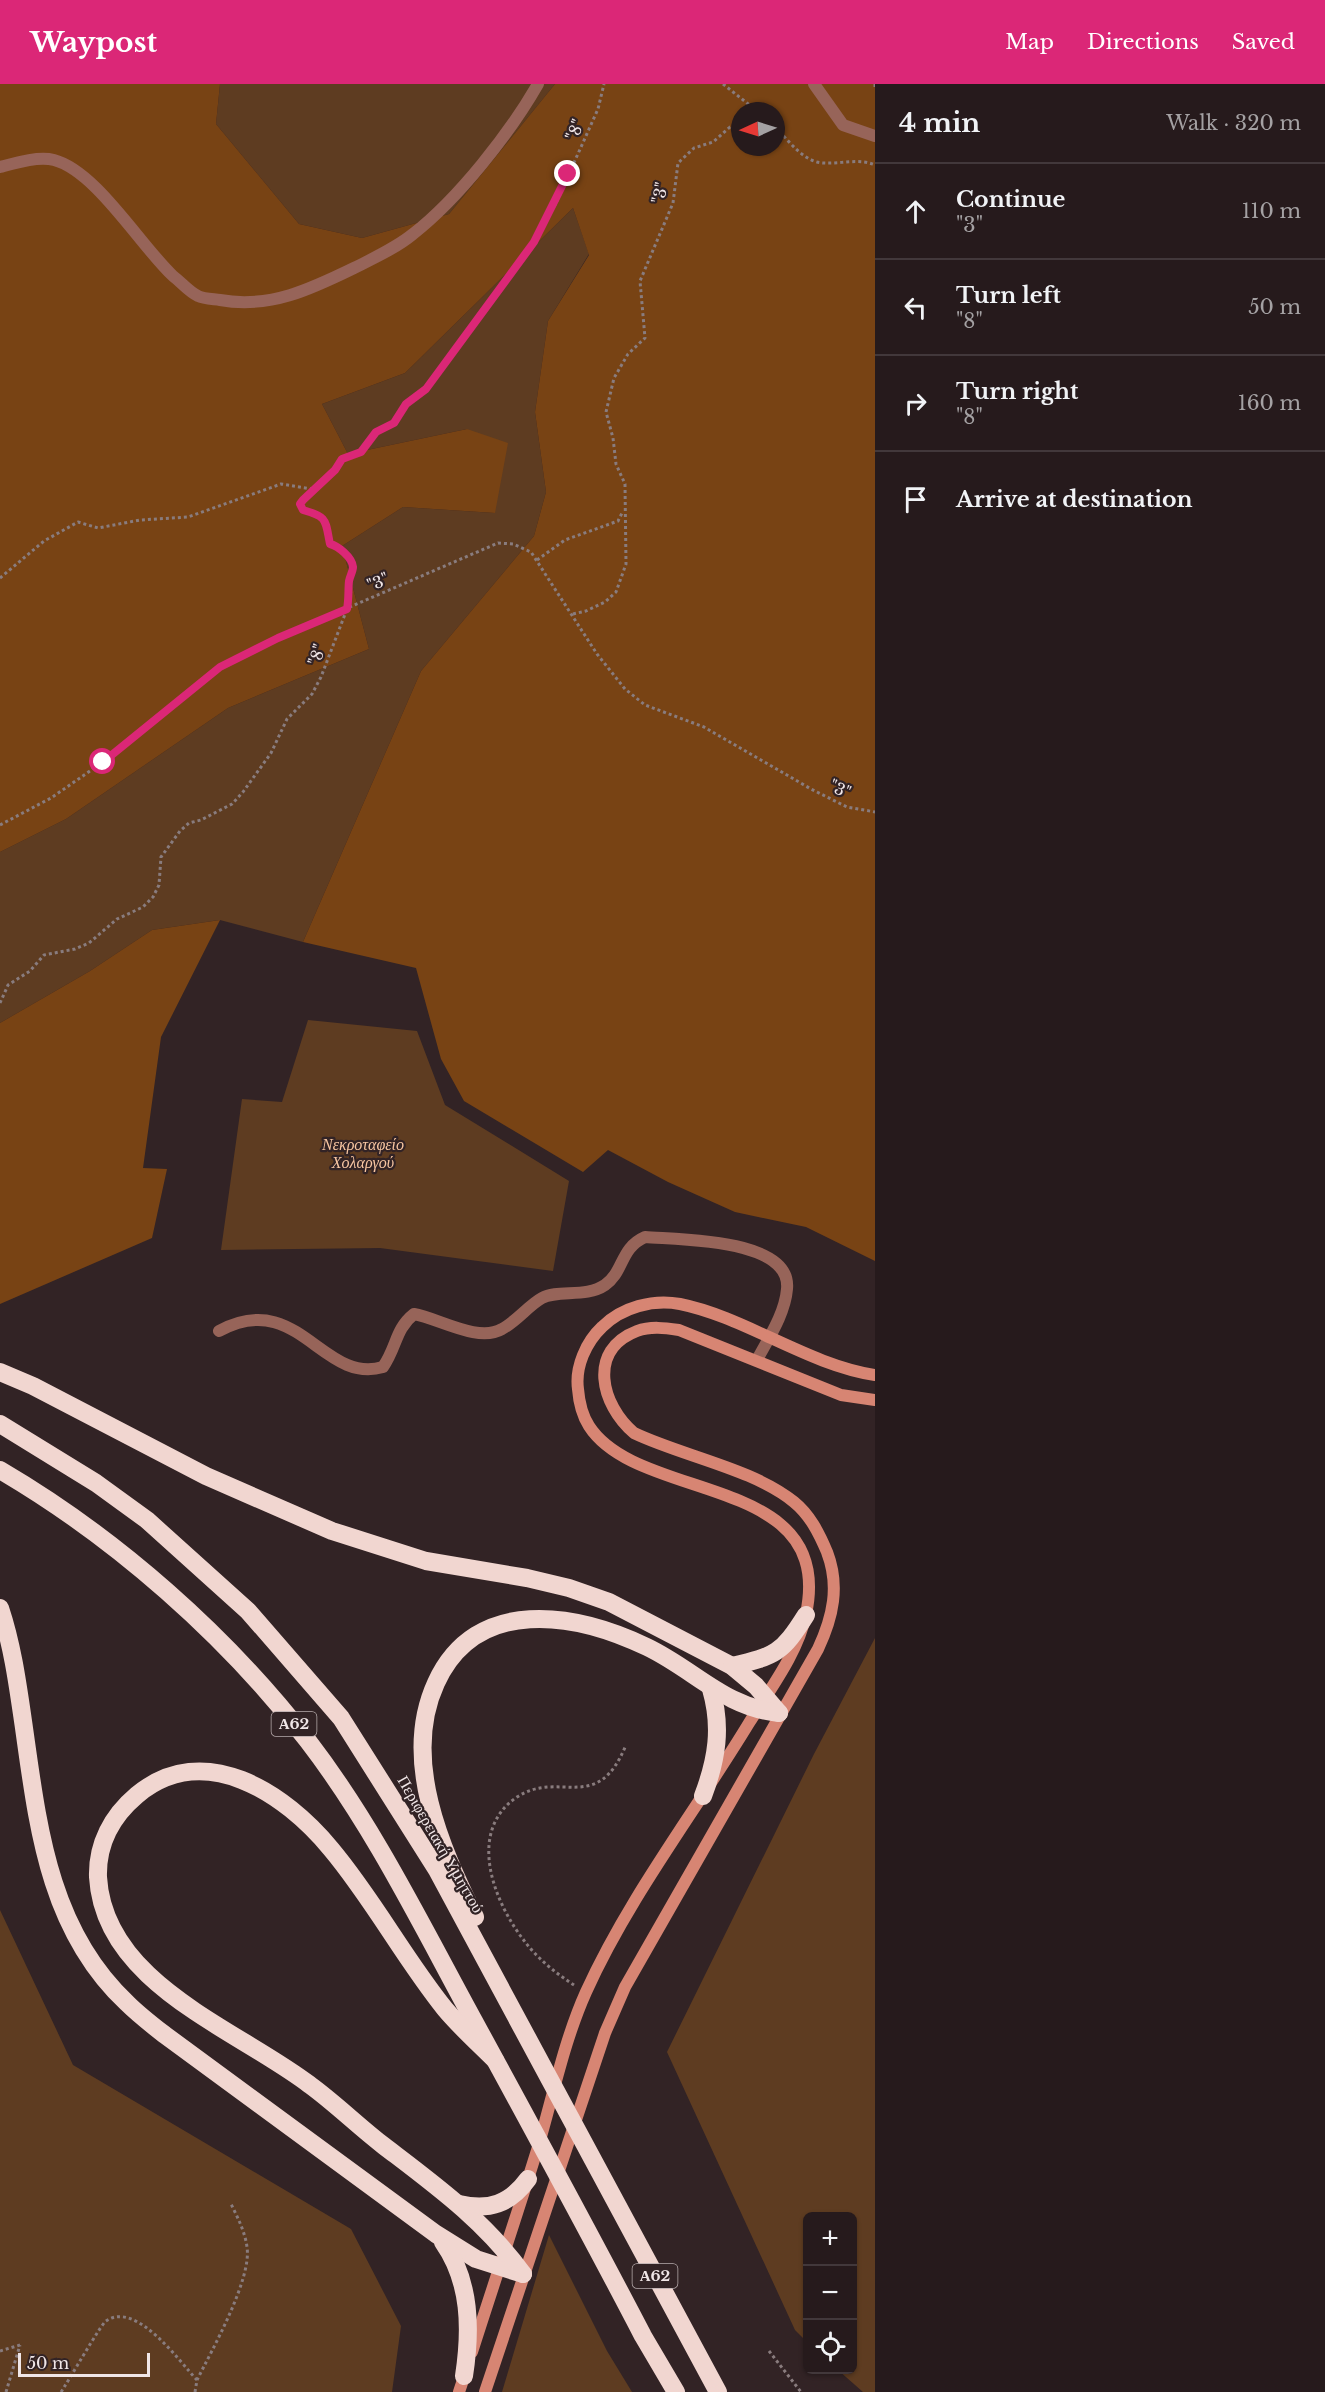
<!DOCTYPE html>
<html lang="en">
<head>
<meta charset="utf-8">
<style>
	body { margin:0; font-family:"Libre Baskerville",serif; background:#322729; color:#f1f3f6 }
	.controls { position:absolute; right:18px; bottom:18px; display:grid; overflow:hidden; border-radius:9px; box-shadow:0 2px 4px #0004 }
	.controls button { width:54px; height:54px; display:grid; place-items:center; padding:0; border:0; border-bottom:2px solid #42383b; background:#261a1c; color:#f1f3f6; font:30px sans-serif }
	.compass { position:absolute; left:731px; top:18px; width:54px; height:54px; border-radius:50%; background:#261a1c; box-shadow:0 2px 4px #0004; rotate:266deg }
	.scale { position:absolute; left:18px; bottom:15px; width:132px; box-sizing:border-box; padding-left:6px; border:3px solid #f0e6e7; border-top:0; font-size:16px; line-height:21px; white-space:nowrap; color:#f0e6e7; -webkit-text-stroke:4px #322325; paint-order:stroke }
	.stop { position:absolute; width:18px; height:18px; margin:-14px; border:4px solid #db2777; border-radius:50%; background:#fff }
	.stop.end { background:#db2777; border-color:#fff; box-shadow:0 2px 6px #0008 }
	.list { margin:0; padding:0; list-style:none }
	h2 { display:flex; justify-content:space-between; align-items:center; height:78px; margin:0; padding:0 24px; font-size:26px }
	h2 small { font-size:20px; font-weight:400; color:#a4a1a3 }
	.list li { display:grid; grid-template-columns:39px 1fr auto; gap:18px; align-items:center; box-sizing:border-box; height:96px; padding:0 24px; border-top:2px solid #42383b }
	.list b { display:block; font-size:22px; white-space:nowrap }
	.list p { margin:0; font-size:20px; white-space:nowrap; color:#a4a1a3 }
	.list em { font-size:20px; font-style:normal; color:#a4a1a3 }
	.icon { flex:none; width:33px; height:33px; fill:none; stroke:currentColor; stroke-width:2; stroke-linecap:round; stroke-linejoin:round }
	.map { position:relative; flex:none; width:875px; height:2308px; overflow:hidden }
	header { display:flex; align-items:center; gap:36px; box-sizing:border-box; height:84px; padding:0 30px; background:#db2777; color:#fff }
	header strong { font-size:28px }
	nav { display:flex; gap:33px; margin-inline-start:auto; font-size:21px }
	main { display:flex }
	aside { flex:1; background:#261a1c }
	.map>svg:first-child { display:block }
</style>
</head>
<body>
<header>
<strong>Waypost</strong>
<nav><a>Map</a><a>Directions</a><a>Saved</a></nav>
</header>
<main>
<div class="map">
<svg width="875" height="2308" viewBox="0 0 875 2308">
	<rect width="100%" height="100%" fill="#322325"/>
	<g fill="#5e3c21">
		<path d="M220 0H555L449 130 362 154 299 140 216 40Z"/>
		<path d="M573 124 589 170 548 237 535 328 546 408 534 452 421 587 303 858 220 836 152 846 90 887 0 939V768L66 735 228 624 369 565 342 462 403 423 495 429 467 345 348 370 322 320 405 289Z"/>
		<path d="M308 936 417 947 445 1021 569 1097 553 1187 380 1164 221 1166 242 1015 282 1018Z"/>
		<path d="M875 1554V2308H863L838 2286H852V2132H808L807 2258 795 2246 667 1968 814 1670Z"/>
		<path d="M0 1826 73 1981 351 2145 401 2242 392 2308H0Z"/>
		<path d="M549 2151 607 2267 632 2308H502Z"/>
	</g>
	<g fill="#784314" fill-rule="evenodd">
		<path d="M0 0H220L216 40 299 140 362 154 449 130 555 0H875V1177L806 1143 735 1128 668 1098 608 1066 583 1088 464 1017 441 975 416 884 303 858 421 587 534 452 546 408 535 328 548 237 589 171 573 124 405 289 322 320 348 370 467 345 508 359 495 429 403 423 342 462 369 565 228 624 66 735 0 768ZM740 27H776V63H740Z"/>
		<path d="M220 836 161 953 143 1084 167 1085 152 1154 0 1220V939L90 887 152 846Z"/>
	</g>
	<g fill="none" stroke-linecap="round" stroke-linejoin="round">
		<g stroke="#897c7e" stroke-width="3" stroke-dasharray="3 3" stroke-linecap="butt">
			<path d="M723 0 757 27"/>
			<path d="M875 0V6"/>
			<path d="M776 43C788 57 805 79 824 79 841 80 859 74 875 81"/>
			<path d="M537 476 565 456 618 437 622 429"/>
			<path d="M0 494 44 457 78 438 98 444 140 436 188 433 281 400 311 405"/>
			<path d="M573 530 586 527 605 518 616 508 626 480 625 400 616 380 613 354 606 328 614 294 628 270 645 254 640 197 673 119 678 79 694 64 713 58 730 43 740 39"/>
			<path d="M0 741 51 714 103 678 221 583 278 554 498 459 513 460 531 468 597 570 625 605 645 621 704 643 811 705 847 723 875 728"/>
			<path d="M0 919 8 901 30 887 44 871 75 865 89 859 117 835 143 823 153 813 159 801 161 773 180 747 189 739 201 736 232 720 243 708 271 669 287 635 312 610 321 593 347 525 351 507 349 497 353 483 339 462 330 460C325 436 328 433 303 426L300 421 303 415 335 386 342 375 361 368 376 348 394 339 406 320 426 305 507 195 534 158 556 119 598 25 604 0"/>
			<path d="M574 1901C557 1890 539 1876 526 1859 495 1821 465 1748 517 1713 560 1685 597 1732 626 1661"/>
			<path d="M0 2267 20 2261"/>
			<path d="M769 2267 801 2308"/>
			<path d="M6 2308 20 2261"/>
			<path d="M61 2308C68 2298 101 2240 106 2237 136 2216 179 2277 197 2296"/>
			<path d="M195 2308 197 2296C212 2266 252 2195 247 2163 245 2148 238 2134 231 2120"/>
		</g>
		<g stroke="#976459" stroke-width="12">
			<path d="M814 0 843 41 875 52"/>
			<path d="M0 83C15 79 38 72 54 76 96 87 140 161 173 192 181 198 189 208 198 212 204 215 214 215 220 216 270 225 311 205 354 184 374 174 396 164 413 150 458 115 510 49 538 0"/>
			<path d="M219 1247C298 1204 322 1301 383 1283 397 1263 395 1245 414 1230 438 1234 478 1259 502 1245 517 1237 529 1221 542 1214 558 1205 586 1214 605 1201 624 1188 620 1164 645 1153 678 1156 792 1154 787 1205 785 1230 768 1255 757 1276"/>
		</g>
		<g stroke="#d78573" stroke-width="12">
			<path d="M472 2268C494 2199 517 2131 538 2063 553 2012 564 1957 586 1908 629 1813 695 1728 749 1639 770 1605 798 1569 806 1530 836 1388 639 1420 589 1342 582 1331 579 1318 578 1305 575 1283 586 1258 602 1243 622 1223 653 1215 680 1220 745 1233 808 1281 875 1291"/>
			<path d="M459 2308 466 2287"/>
			<path d="M485 2308 605 1949 625 1903 818 1565C833 1533 840 1502 827 1468 819 1449 810 1431 794 1418 754 1385 682 1372 634 1349 601 1321 587 1266 637 1247 651 1242 665 1244 679 1246L841 1311 875 1316"/>
		</g>
		<g stroke="#f1d6d0" stroke-width="18">
			<path d="M0 1288 33 1302 206 1392 332 1447 426 1477 527 1494 569 1504 609 1518 732 1582 756 1602 779 1629"/>
			<path d="M0 1340 96 1399 147 1436 248 1527 341 1634 437 1786 718 2308"/>
			<path d="M0 1386C116 1454 226 1551 308 1657 374 1743 422 1842 474 1937 531 2042 588 2146 643 2252L676 2308"/>
			<path d="M0 1524C13 1563 18 1603 24 1644 38 1743 49 1846 127 1919 139 1931 152 1941 165 1951L436 2150 476 2175 523 2190"/>
			<path d="M732 1582C776 1572 782 1569 806 1531"/>
			<path d="M703 1712C717 1675 722 1643 711 1605"/>
			<path d="M475 1833C441 1764 401 1675 436 1599 476 1511 576 1529 647 1563 695 1586 724 1623 779 1629"/>
			<path d="M495 1976C478 1959 460 1943 445 1925 404 1874 373 1815 331 1765 285 1709 204 1655 137 1711 112 1732 97 1760 98 1793 104 1900 237 1945 310 2001 336 2020 358 2042 384 2062 435 2101 485 2137 523 2190"/>
			<path d="M459 2120C489 2127 510 2120 528 2095"/>
			<path d="M443 2158C471 2198 471 2246 464 2292"/>
		</g>
	</g>
	<g fill="none" stroke-linecap="round" stroke-linejoin="round">
		<path stroke="#db2777" stroke-width="8" d="M103 678 220 583 278 554 347 525C349 515 348 506 349 497 350 492 353 487 353 483 352 473 338 462 330 460 325 436 328 433 303 426L300 420 303 416 335 386 342 375 361 368 376 348 394 339 406 320 426 305 534 158 568 90"/>
	</g>
	<g text-anchor="middle" stroke-width="4.5" stroke-linejoin="round" paint-order="stroke">
		<g fill="#322325" stroke="#b7acad" stroke-width="1.5">
			<rect x="271.5" y="1628" width="45" height="24" rx="4.5"/>
			<rect x="632.5" y="2180" width="45" height="24" rx="4.5"/>
		</g>
		<g font-size="15" font-weight="bold" fill="#f0e6e7">
			<text x="294" y="1645">Α62</text>
			<text x="655" y="2197">Α62</text>
		</g>
		<g font-size="16" fill="#f0e6e7" stroke="#322325">
			<text transform="translate(575 46) rotate(-67)" y="6">"8"</text>
			<text transform="translate(660 109) rotate(-78)" y="6">"3"</text>
			<text transform="translate(378 498) rotate(-23)" y="6">"3"</text>
			<text transform="translate(317 571) rotate(-71)" y="6">"8"</text>
			<text transform="translate(840 705) rotate(24)" y="6">"3"</text>
			<text transform="translate(441 1760) rotate(60)" y="6">Περιφερειακή Υμηττού</text>
		</g>
		<g font-size="16" font-style="italic" fill="#f7c5a1" stroke="#322325">
			<text x="363" y="1066">Νεκροταφείο<tspan x="363" dy="18">Χολαργού</tspan></text>
		</g>
	</g>
</svg>
<div class="controls">
<button>+</button>
<button>−</button>
<button><svg class="icon" aria-label="locate" viewBox="0 0 24 24"><circle cx="12" cy="12" r="6"/><path d="M12 2v4M12 18v4M2 12h4M18 12h4"/></svg></button>
</div>
<svg class="compass" viewBox="-18 -18 36 36"><path d="M0-13l5 13h-10z" fill="#e53935"/><path d="M0 13l5-13h-10z" fill="#a4a1a3"/></svg>
<div class="scale">50 m</div>
<div class="stop" style="left:103px;top:678px"></div>
<div class="stop end" style="left:568px;top:90px"></div>
</div>
<aside>
<h2>4 min<small>Walk · 320 m</small></h2>
<ul class="list">
<li><svg class="icon" aria-label="ahead" viewBox="0 0 24 24"><path d="M12 20V5M6 11l6-6 6 6"/></svg><div><b>Continue</b><p>&quot;3&quot;</p></div><em>110 m</em></li>
<li><svg class="icon" aria-label="left" viewBox="0 0 24 24"><path d="M17 20v-9H6M10 6l-5 5 5 5"/></svg><div><b>Turn left</b><p>&quot;8&quot;</p></div><em>50 m</em></li>
<li><svg class="icon" aria-label="right" viewBox="0 0 24 24"><path d="M7 20v-9h11M14 6l5 5-5 5"/></svg><div><b>Turn right</b><p>&quot;8&quot;</p></div><em>160 m</em></li>
<li><svg class="icon" aria-label="arrive" viewBox="0 0 24 24"><path d="M6 21V4h12l-3 4 3 4H6"/></svg><div><b>Arrive at destination</b></div></li>
</ul>
</aside>
</main>
</body>
</html>
